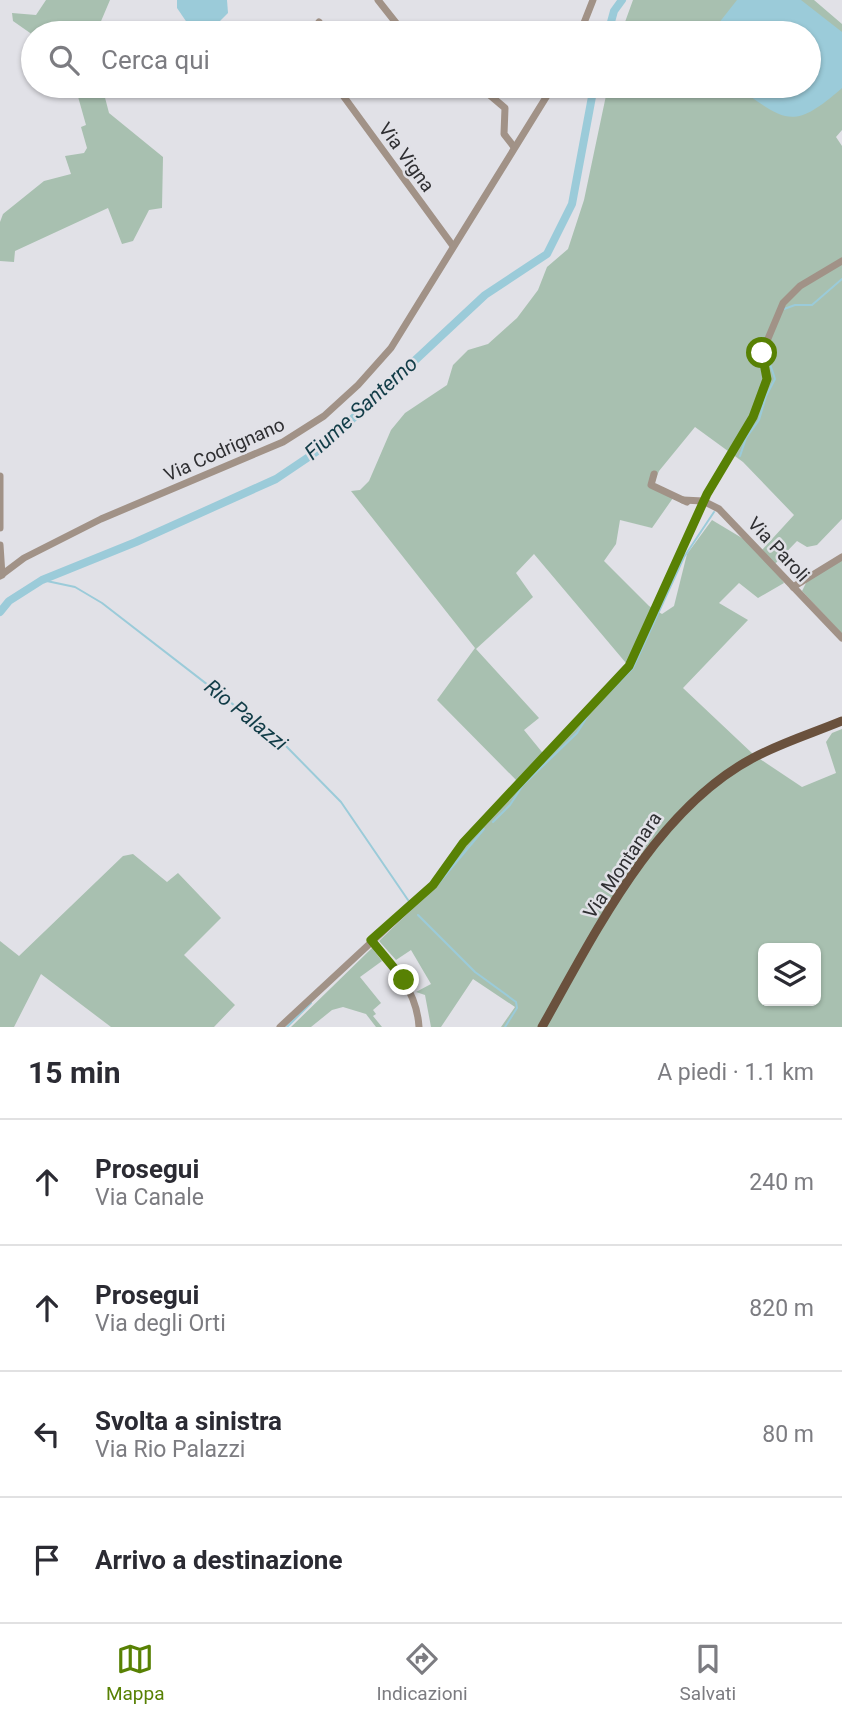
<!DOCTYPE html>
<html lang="it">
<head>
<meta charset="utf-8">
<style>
	body { margin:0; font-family:Roboto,sans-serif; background:#f2f2f3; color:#2b2b33 }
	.controls { position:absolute; right:21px; bottom:21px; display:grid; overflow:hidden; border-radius:10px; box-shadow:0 2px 5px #0004 }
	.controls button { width:63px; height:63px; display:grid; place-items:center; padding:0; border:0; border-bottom:2px solid #e1e1e2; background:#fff; color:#2b2b33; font:35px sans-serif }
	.stop { position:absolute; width:21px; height:21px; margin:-16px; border:5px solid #588104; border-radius:50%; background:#fff }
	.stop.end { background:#588104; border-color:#fff; box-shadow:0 2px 7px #0008 }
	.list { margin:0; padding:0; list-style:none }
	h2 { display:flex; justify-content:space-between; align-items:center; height:91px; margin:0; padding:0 28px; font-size:30px }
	h2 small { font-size:23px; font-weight:400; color:#7c7c81 }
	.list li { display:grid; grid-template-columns:46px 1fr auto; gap:21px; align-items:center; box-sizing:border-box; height:126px; padding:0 28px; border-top:2px solid #e1e1e2 }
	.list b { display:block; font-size:26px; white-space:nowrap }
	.list p { margin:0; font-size:23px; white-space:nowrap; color:#7c7c81 }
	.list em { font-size:23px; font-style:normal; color:#7c7c81 }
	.icon { flex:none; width:38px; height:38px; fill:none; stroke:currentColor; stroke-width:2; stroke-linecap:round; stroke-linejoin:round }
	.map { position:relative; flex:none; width:842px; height:1027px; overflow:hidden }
	.search { position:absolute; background:#fff; box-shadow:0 2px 5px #0004; left:21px; right:21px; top:21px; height:77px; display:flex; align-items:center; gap:18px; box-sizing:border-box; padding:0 24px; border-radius:38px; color:#7c7c81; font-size:26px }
	.sheet { height:595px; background:#fff }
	nav { display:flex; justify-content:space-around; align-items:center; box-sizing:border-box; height:98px; border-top:2px solid #e1e1e2; background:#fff; font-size:19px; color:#7c7c81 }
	nav a { display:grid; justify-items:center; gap:4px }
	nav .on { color:#588104 }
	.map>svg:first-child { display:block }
</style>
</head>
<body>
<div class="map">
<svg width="842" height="1027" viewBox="0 0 842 1027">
	<rect width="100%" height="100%" fill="#e1e1e7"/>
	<g fill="#a8c0b0" fill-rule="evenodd">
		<path d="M46 0H110L96 33 33 35 13 21 12 13 36 15Z"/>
		<path d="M633 0H814L842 24V130L836 137 842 146V519L817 545 807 547 797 541 773 566 784 583 758 598 739 583 719 603 748 620 683 688 754 755 802 787 836 773 826 742 832 733 842 729V1027H501L515 1007 473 979 441 1027H431L425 995 416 992 431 984 411 950 396 960 379 941 408 913 519 783 437 700 475 648 351 491 360 490 369 481 391 430 405 413 447 385 453 365 468 350 488 344 517 318 538 290 547 267 568 249 584 200 608 86H809V33H621ZM695 427 743 462 794 515 762 550 712 520 687 554 674 606 662 614 649 606 604 561 616 544 620 520 652 528 673 498 652 487 659 471ZM534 554 631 669 546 757 524 730 539 718 476 649 533 597 516 573ZM763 948H816V1001H763Z"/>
		<path d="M75 86H102L109 113 163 157 162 208 149 210 133 241 122 244 108 208 15 251 14 262 0 261V222L3 214 44 181 71 174 65 156 84 153 87 148 81 127 86 125Z"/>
		<path d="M842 560V634L802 591 807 581Z"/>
		<path d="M133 854 167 882 178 873 221 918 184 955 235 1005 214 1027H111L41 974 14 1027H0V941L19 956 123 856Z"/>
		<path d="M372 948 382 961 360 977 381 1003 373 1010 376 1014 373 1016 382 1027H376L366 1014 343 1007 332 1010 311 1027H291Z"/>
	</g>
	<g fill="#9bcbd9">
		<path d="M177 0H227L228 13 219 22 192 30 177 8Z"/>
		<path d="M737 0H801L842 32V88C792 132 785 121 736 86H809V33H711Z"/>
	</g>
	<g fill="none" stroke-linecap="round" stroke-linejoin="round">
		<g stroke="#9bcbd9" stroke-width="2">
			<path d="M784 309 795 305H812L842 279"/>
			<path d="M740 456 746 438 759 420 766 396 775 379 766 352"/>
			<path d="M42 580 75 587 102 603 283 743 341 802 408 900"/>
			<path d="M493 822 510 805 523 785 577 733 590 712 633 668 684 557 714 512"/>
			<path d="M438 884 484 829"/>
			<path d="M418 915 475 972 516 1002 517 1008 505 1027"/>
			<path d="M287 1027 311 1003"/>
		</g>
		<g stroke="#9bcbd9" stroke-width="8">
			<path d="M608 33 614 11 622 0"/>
			<path d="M0 612 9 601 42 580 136 542 276 479 319 450 485 295 547 254 572 204 594 86"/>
		</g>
		<g stroke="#a19287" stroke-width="7">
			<path d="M378 0 404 33"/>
			<path d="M312 33 319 22"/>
			<path d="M580 33 593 0"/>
			<path d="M336 86 453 246"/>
			<path d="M479 86 505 108 504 134 514 147"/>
			<path d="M654 474 651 485 687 502"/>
			<path d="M0 476V528"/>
			<path d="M683 500 703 501 719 509 842 638"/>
			<path d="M0 545 2 575"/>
			<path d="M0 576 24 558 101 519 283 442 324 416 358 385 391 348 553 86"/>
			<path d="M793 587 842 557"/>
			<path d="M371 941C394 966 417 991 419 1027"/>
			<path d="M280 1027 433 885 463 843 629 666 707 494 753 417 767 379 762 353 783 303 800 286 842 261"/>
		</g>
		<path stroke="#6a513d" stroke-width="9" d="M542 1027C595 933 655 810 753 758 781 743 813 733 842 721"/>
	</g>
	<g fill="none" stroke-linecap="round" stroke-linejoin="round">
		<path stroke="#588104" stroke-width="9" d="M404 980 371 940 433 885 463 843 629 666 707 494 753 417 767 379 762 353"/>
	</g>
	<g text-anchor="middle" stroke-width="5" stroke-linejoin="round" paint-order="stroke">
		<g font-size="19" fill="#2f2f32" stroke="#e1e1e7">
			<text transform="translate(407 157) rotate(54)" y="7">Via Vigna</text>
			<text transform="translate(224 449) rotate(-24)" y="7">Via Codrignano</text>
			<text transform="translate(779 549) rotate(47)" y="7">Via Paroli</text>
			<text transform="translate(622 865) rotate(-56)" y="7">Via Montanara</text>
		</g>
		<g font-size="21" font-style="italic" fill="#113c47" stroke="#e1e1e7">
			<text transform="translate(361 408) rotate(-42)" y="7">Fiume Santerno</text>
			<text transform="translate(246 715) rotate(39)" y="7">Rio Palazzi</text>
		</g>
	</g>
</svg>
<div class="controls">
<button><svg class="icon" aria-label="layers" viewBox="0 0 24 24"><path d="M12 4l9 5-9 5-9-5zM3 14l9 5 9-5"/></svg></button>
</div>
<div class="stop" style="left:762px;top:353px"></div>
<div class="stop end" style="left:404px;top:980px"></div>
<div class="search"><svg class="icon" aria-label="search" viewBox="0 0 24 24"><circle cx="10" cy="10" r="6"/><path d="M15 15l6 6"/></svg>Cerca qui</div>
</div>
<section class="sheet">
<h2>15 min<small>A piedi · 1.1 km</small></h2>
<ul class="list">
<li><svg class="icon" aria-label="ahead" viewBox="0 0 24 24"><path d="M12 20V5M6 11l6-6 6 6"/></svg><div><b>Prosegui</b><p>Via Canale</p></div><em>240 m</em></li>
<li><svg class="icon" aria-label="ahead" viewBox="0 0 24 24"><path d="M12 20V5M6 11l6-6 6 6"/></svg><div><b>Prosegui</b><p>Via degli Orti</p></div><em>820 m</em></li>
<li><svg class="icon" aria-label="left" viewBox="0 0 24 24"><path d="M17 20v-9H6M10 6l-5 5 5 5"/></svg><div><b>Svolta a sinistra</b><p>Via Rio Palazzi</p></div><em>80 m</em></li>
<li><svg class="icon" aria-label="arrive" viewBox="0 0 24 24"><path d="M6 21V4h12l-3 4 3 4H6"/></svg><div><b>Arrivo a destinazione</b></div></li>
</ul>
</section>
<nav>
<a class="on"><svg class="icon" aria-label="map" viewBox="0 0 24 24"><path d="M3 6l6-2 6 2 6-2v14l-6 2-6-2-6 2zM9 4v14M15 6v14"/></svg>Mappa</a>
<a><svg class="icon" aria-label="directions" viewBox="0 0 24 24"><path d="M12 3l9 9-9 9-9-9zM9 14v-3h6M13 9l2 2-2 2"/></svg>Indicazioni</a>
<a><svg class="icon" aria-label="saved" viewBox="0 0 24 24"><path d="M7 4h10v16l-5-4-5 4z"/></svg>Salvati</a>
</nav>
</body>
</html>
